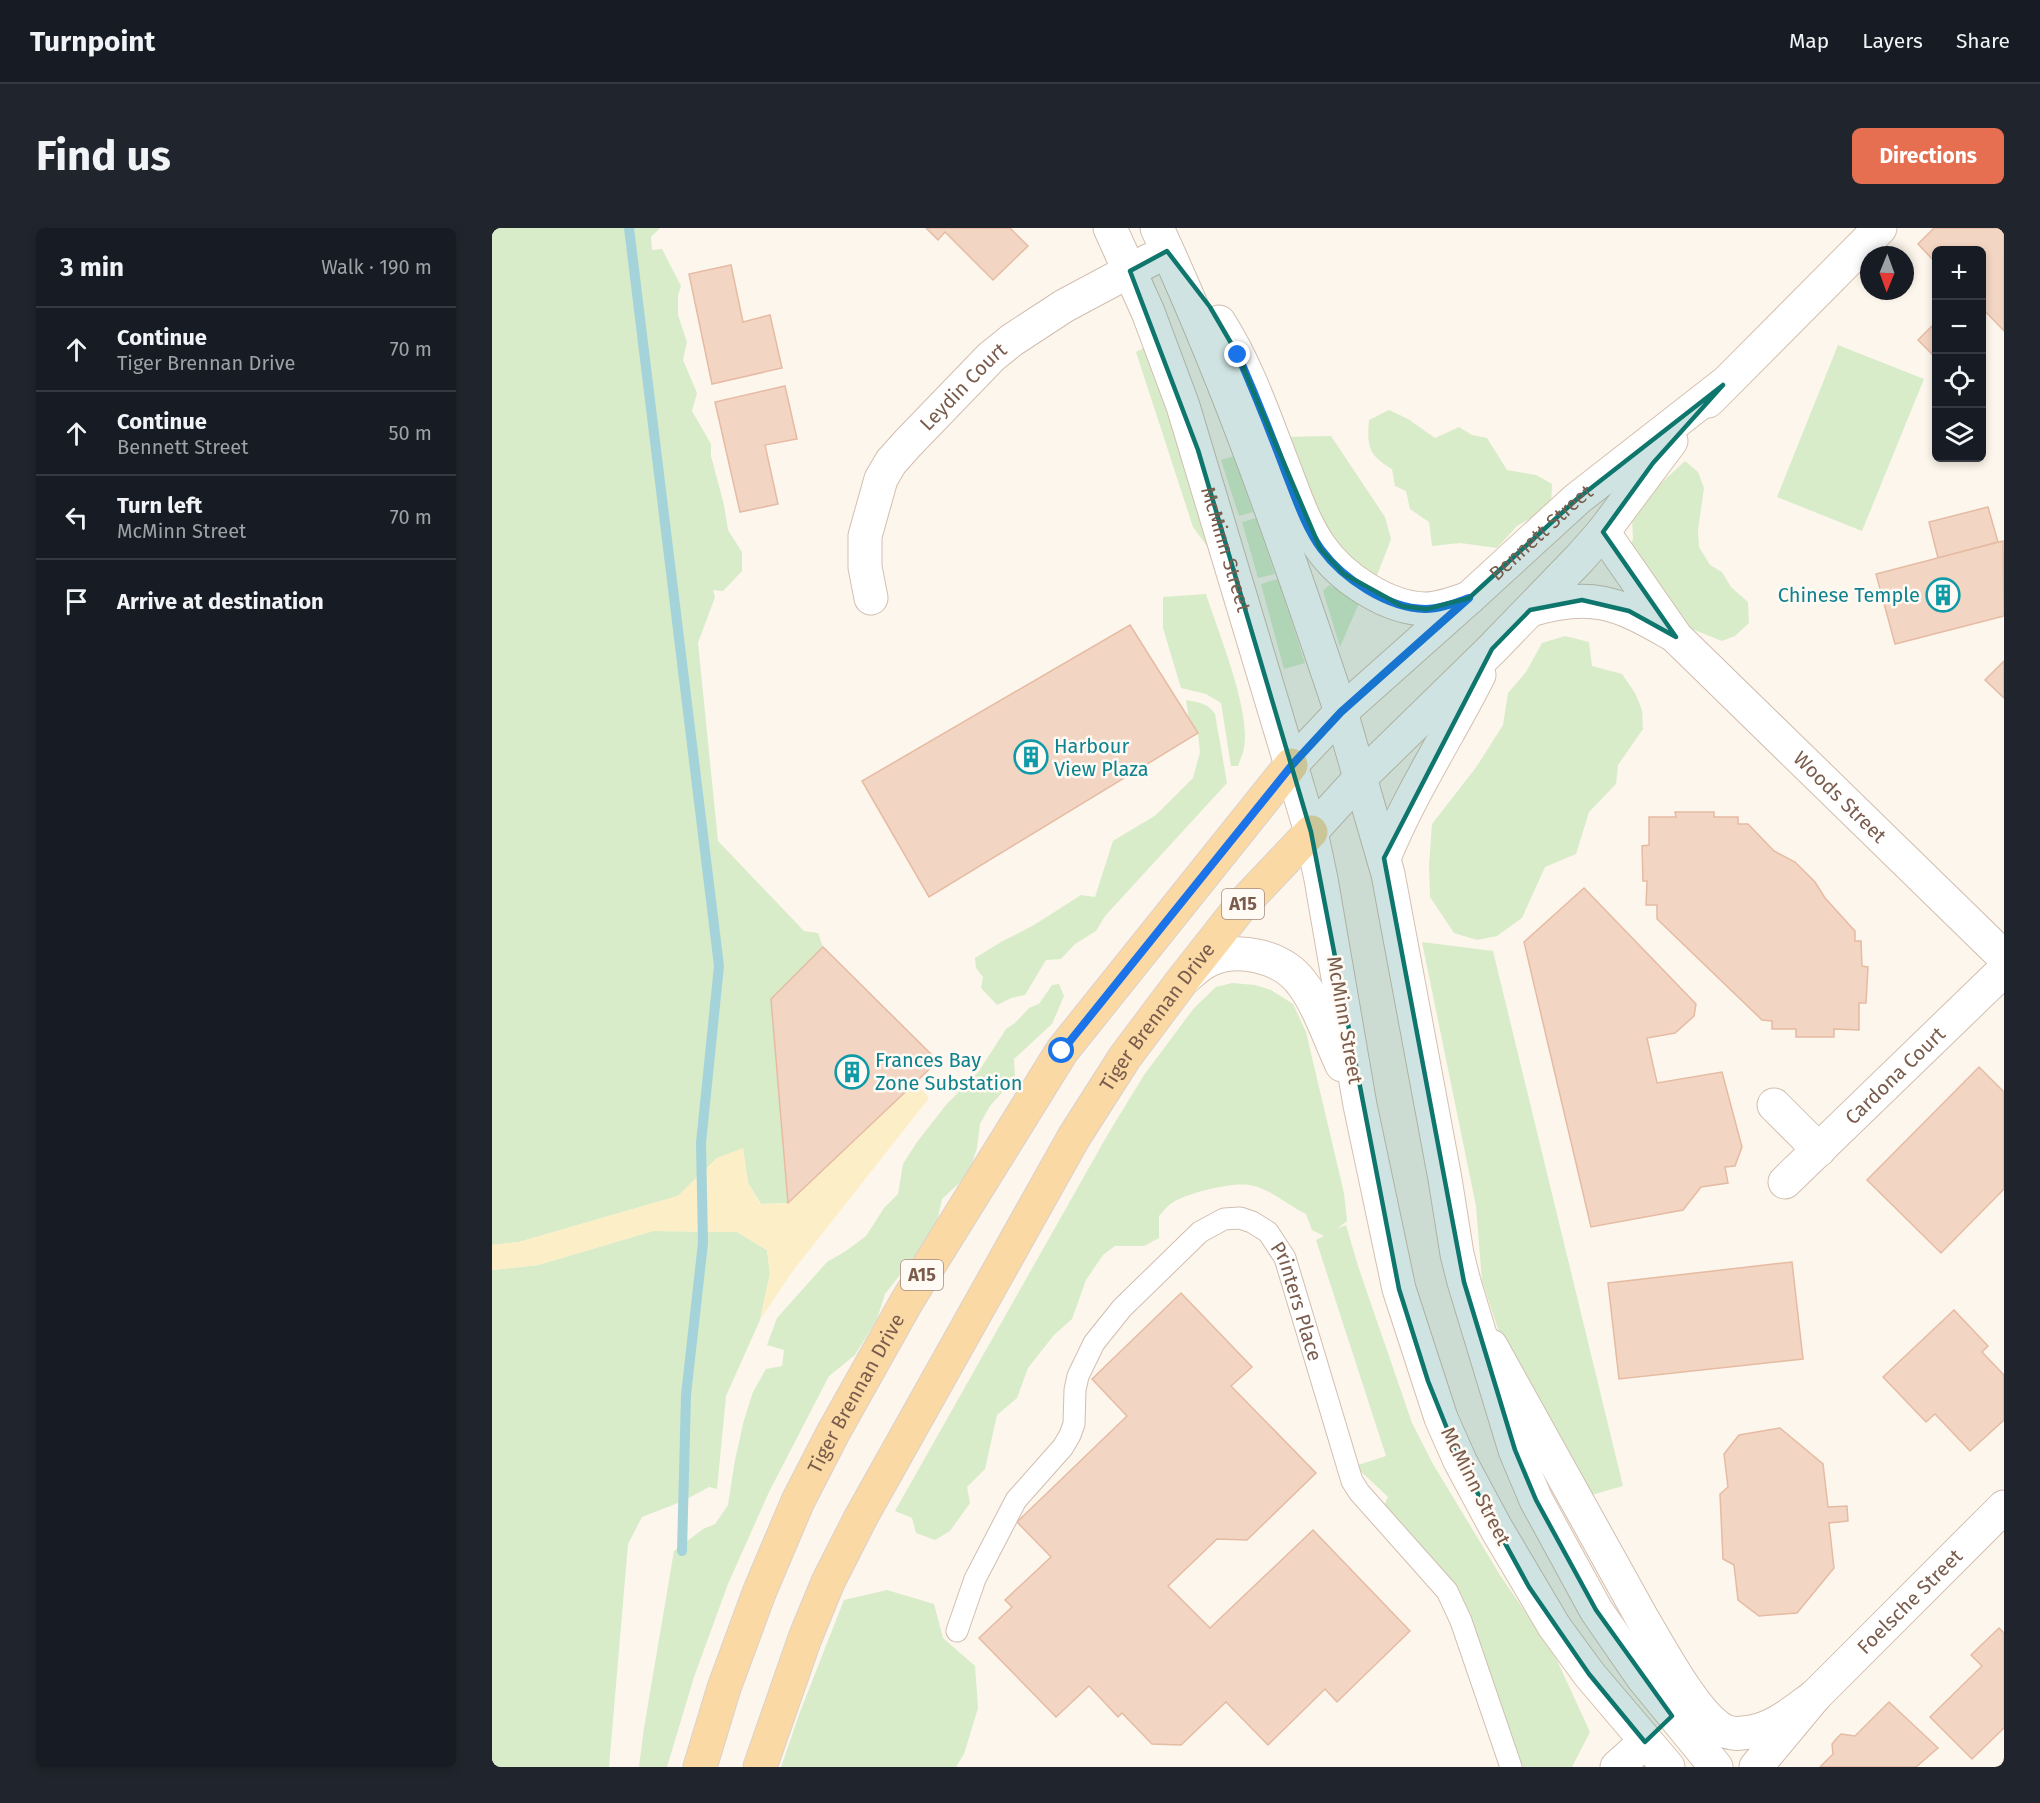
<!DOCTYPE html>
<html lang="en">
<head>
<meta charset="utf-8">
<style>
	body { margin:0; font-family:"Fira Sans",sans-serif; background:#20242c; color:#f1f3f6 }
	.controls { position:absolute; right:18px; top:18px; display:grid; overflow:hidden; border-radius:9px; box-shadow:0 3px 9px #0003 }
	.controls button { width:54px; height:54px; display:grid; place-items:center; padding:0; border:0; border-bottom:2px solid #363941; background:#171b24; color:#f1f3f6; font:30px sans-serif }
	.compass { position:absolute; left:1368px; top:18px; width:54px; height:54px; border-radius:50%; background:#171b24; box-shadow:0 3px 9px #0003; rotate:181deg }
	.stop { position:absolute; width:18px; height:18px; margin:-14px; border:4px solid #1a73e8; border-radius:50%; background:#fff }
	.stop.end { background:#1a73e8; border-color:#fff; box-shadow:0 2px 6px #0008 }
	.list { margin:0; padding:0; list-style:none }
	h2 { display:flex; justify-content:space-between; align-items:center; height:78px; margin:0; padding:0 24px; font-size:26px }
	h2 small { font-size:20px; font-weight:400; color:#9ea1a6 }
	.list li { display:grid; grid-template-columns:39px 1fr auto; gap:18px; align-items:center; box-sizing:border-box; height:84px; padding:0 24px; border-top:2px solid #363941 }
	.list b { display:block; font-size:22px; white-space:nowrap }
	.list p { margin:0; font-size:20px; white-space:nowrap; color:#9ea1a6 }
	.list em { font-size:20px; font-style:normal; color:#9ea1a6 }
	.icon { flex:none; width:33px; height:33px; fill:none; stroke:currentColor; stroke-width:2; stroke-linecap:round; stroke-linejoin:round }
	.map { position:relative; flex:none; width:1512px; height:1539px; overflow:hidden; border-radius:9px }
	header { display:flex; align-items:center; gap:36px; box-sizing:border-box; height:84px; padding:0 30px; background:#171b24; border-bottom:2px solid #363941 }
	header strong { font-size:28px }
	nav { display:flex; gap:33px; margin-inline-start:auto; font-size:21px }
	.intro { display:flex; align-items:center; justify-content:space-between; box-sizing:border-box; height:144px; padding:0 36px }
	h1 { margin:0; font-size:42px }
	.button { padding:15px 27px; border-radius:9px; background:#e76f51; color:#fff; font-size:21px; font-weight:700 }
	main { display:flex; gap:36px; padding:0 36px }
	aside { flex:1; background:#171b24; border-radius:9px; box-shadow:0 3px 9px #0003 }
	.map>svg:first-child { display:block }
</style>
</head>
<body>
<header>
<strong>Turnpoint</strong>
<nav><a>Map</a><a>Layers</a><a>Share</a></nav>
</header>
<div class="intro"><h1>Find us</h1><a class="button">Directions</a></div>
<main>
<aside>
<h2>3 min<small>Walk · 190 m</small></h2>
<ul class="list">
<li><svg class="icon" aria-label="ahead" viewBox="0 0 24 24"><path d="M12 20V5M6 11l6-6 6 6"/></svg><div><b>Continue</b><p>Tiger Brennan Drive</p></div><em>70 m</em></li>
<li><svg class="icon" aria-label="ahead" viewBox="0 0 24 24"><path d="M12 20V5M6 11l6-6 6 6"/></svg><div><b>Continue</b><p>Bennett Street</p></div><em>50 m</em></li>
<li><svg class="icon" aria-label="left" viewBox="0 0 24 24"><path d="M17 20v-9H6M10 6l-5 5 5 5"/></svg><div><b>Turn left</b><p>McMinn Street</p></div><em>70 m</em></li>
<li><svg class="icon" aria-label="arrive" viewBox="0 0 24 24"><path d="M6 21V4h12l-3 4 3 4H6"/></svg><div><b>Arrive at destination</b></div></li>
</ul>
</aside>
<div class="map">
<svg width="1512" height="1539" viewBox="0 0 1512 1539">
	<rect width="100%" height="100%" fill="#fdf6ec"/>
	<g fill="#d8ecc9">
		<path d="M0 0H168L159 9 160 22 170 21 189 58 186 67V87L195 114 191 132 205 165 200 183 219 216V228L232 277 236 302 250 324V343L231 363 221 362 223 369 206 415 226 613 312 703 326 705 331 719 279 771 296 975 269 976 256 955 251 921 225 930 186 968 27 1014 0 1017Z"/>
		<path d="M1346 117 1432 151 1370 303 1285 269Z"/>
		<path d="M652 120 675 178 720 325 701 299 644 124Z"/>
		<path d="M897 182 916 191 943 210 967 199 980 207 995 210 1015 242 1044 247 1060 256 1059 278 1025 298 1005 320 968 315 940 318 937 294 918 281 914 263 903 258 900 241C876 227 875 218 877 192Z"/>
		<path d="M839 208 893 289 899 311 884 350 853 329 835 306 790 209Z"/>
		<path d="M742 228 761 284 747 288 729 232Z"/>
		<path d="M1193 233 1206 244 1212 260 1206 302 1207 319 1218 337 1230 344 1239 359 1256 374 1257 395 1243 408 1230 413 1185 395 1135 323 1141 311 1140 288 1151 272Z"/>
		<path d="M764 290 783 346 766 350 750 294Z"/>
		<path d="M786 351 813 435 792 441 769 356Z"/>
		<path d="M837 357 868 373 848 419 831 363Z"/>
		<path d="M714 366C726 404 759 482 752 520 751 526 748 532 746 538H739L729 475 714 466 689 460 671 400V369Z"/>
		<path d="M1073 408 1097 414 1100 438 1130 446 1143 465 1150 482 1151 501 1126 537 1124 556 1097 584 1084 626 1053 639 1030 690 1005 708 985 712 962 705 938 669 937 638 940 596 985 538 1011 497 1016 465 1034 444 1050 415Z"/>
		<path d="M694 472C706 474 716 475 723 486L735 555 613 688 604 703 583 716 569 731 554 732 533 767 519 770 505 777 489 760 491 749 484 740 483 730 509 714 542 697 589 667 603 669 621 613 664 587 701 550 708 524 706 505 697 492Z"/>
		<path d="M930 714 1001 723 1131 1258 1096 1268 1014 1125 990 1053 984 978Z"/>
		<path d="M740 755 763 757 779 762 801 776 814 804 852 965 855 993 845 1001 854 997 866 1038 920 1195 941 1236 1008 1347 1062 1426 1098 1504 1080 1539H1031L966 1359 889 1283 896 1269 863 1238 894 1228 824 1012 832 1008 820 1002 814 986C797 978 776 959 757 957 739 954 695 965 680 975 675 978 671 984 667 988V1010L652 1018H623L611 1027 594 1052 580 1091 562 1107 536 1140 525 1170 505 1187 493 1241 475 1259 478 1275 458 1303 443 1312 424 1305 420 1290 403 1283 616 906 652 847 702 780 724 759Z"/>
		<path d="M567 756 572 768 560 796 522 831 523 850 498 878 488 896 485 920 476 947 450 971 443 1003 393 1066 385 1091 363 1127 337 1148 277 1264 236 1356 202 1449 175 1539H147L152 1500 182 1323 211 1301 223 1296 236 1277 243 1232 252 1192 261 1164 274 1141 290 1138 292 1122 275 1117 285 1090 335 1034 354 1023 374 1008 392 980 406 966 411 936 425 914 454 877 487 843 514 801 523 795 537 780 547 776 560 757Z"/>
		<path d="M161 1003 245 1004 275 1022 278 1046 268 1092 234 1168 225 1261 217 1259 191 1273 150 1289 136 1316 117 1539H0V1042L46 1037Z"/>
		<path d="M395 1362 442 1376 451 1410 483 1438 486 1480 472 1526 464 1539H289L308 1484 352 1372Z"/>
	</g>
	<path fill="#fcefc7" d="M423 854 437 870 300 1044 268 1092 278 1046 275 1022 245 1004 161 1003 46 1037 0 1042V1017L27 1014 186 968 225 930 251 920 256 955 268 976 296 975Z"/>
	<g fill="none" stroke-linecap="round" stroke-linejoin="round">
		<path stroke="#a5d3da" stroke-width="10" d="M137 0 227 738 209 915 211 1015 194 1167 190 1323"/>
	</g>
	<g fill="#f3d5c3" stroke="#e6bba3" stroke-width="1.5">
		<path d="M434 0H518L536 18 501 52 453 4 446 12Z"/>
		<path d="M1442 0H1512V103L1490 80V22H1444V35L1426 16Z"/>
		<path d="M239 37 251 94 278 87 290 140 220 156 197 46Z"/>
		<path d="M1444 94V130L1426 112Z"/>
		<path d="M293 158 305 211 273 217 286 276 248 284 223 174Z"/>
		<path d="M1496 279 1506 314 1446 330 1437 294Z"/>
		<path d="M1511 313 1512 388 1403 416 1384 346Z"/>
		<path d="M638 397 706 505 437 669 370 553Z"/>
		<path d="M1512 433V470L1493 452Z"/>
		<path d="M1183 584H1222V589H1246V596H1256L1282 623 1303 634 1323 654 1333 670 1363 703V713H1369L1370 738 1376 739 1374 775H1367V802L1342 801V809H1304V801H1280V793L1270 792 1165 691V677H1154L1155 653H1151L1150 618 1157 617V589H1184Z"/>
		<path d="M1092 660 1204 776 1202 788 1183 805 1155 810 1165 855 1230 844 1250 919 1243 938 1233 939 1236 955 1209 959 1191 982 1099 999 1032 714Z"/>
		<path d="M331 719 446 833 296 975 279 771Z"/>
		<path d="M1487 839 1512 864V961L1449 1025 1375 952Z"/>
		<path d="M1300 1034 1311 1131 1127 1151 1116 1055Z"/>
		<path d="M689 1065 760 1139 739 1158 824 1245 755 1312 725 1311 676 1358 718 1400 821 1302 918 1403 845 1474 833 1461 776 1517 734 1474 689 1517 660 1516 630 1485 626 1489 597 1458 564 1489 487 1410 520 1379 513 1372 559 1329 525 1294 635 1188 600 1151Z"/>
		<path d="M1462 1082 1496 1118 1490 1124 1512 1147V1192L1478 1223 1443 1186 1434 1194 1391 1149Z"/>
		<path d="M1288 1200 1331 1236 1336 1279 1355 1278 1356 1293 1337 1295 1342 1340 1305 1385 1267 1388 1246 1372 1242 1337 1231 1331 1228 1266 1236 1259 1232 1226 1247 1207Z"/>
		<path d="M1507 1400 1512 1405V1500L1480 1531 1438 1489 1490 1438 1479 1427Z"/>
		<path d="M1397 1474 1446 1520 1424 1539H1328L1341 1526 1340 1516 1345 1510 1349 1506 1363 1508Z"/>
	</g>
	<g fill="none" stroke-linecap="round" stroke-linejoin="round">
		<g stroke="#d1beb0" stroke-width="23">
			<g id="lane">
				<path id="s1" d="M465 1403 483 1351 524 1272 571 1219 578 1207 582 1196 583 1162 586 1148 602 1115 630 1080 708 1004 732 991 748 990 760 994 776 1004 793 1030 860 1253 867 1264 955 1363 969 1393 1019 1539"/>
			</g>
		</g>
		<g stroke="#d1beb0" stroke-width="35">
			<g id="street">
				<path id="s2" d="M618 0 656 84 691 178 799 537"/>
				<path d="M665 0C738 158 794 319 849 484"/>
				<path d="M727 94C757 141 774 194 794 245 804 271 813 298 829 320 850 350 895 380 933 381 948 381 963 375 977 370"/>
				<path id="s3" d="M1111 304 1184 409 1512 729"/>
				<path id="s4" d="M379 370 373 339V308L389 251 399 234 416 215 499 129 520 112 572 78 658 32"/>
				<path d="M1038 382C1098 364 1125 374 1178 405"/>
				<path d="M1282 877 1327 922"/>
				<path id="s5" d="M1293 954 1512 742"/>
				<path d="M999 1118 1150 1390C1167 1418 1203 1487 1231 1502 1236 1505 1244 1506 1250 1505 1279 1504 1301 1484 1323 1468"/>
				<path d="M1125 1539 1153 1514"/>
				<path id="s6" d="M1264 1539 1323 1468 1512 1279"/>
			</g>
		</g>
		<g stroke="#d6c0b0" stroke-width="35">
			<g id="secondary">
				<path d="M1216 173 1388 0"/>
				<path d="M849 484 896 646 953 951 965 1026 972 1054 1023 1222 1044 1272 1104 1382 1151 1450 1224 1539"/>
				<path d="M819 604 869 549 1000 421 1088 330 1111 304 1179 213"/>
				<path d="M892 630C918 566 956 508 987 447"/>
				<path d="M693 750C700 744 707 737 715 733 745 718 789 728 809 754 826 775 838 812 850 837"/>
				<path id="s7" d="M1176 1539 1097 1446 1062 1398 1004 1300 968 1233 949 1190 907 1061 868 877 829 651 819 604 799 537 849 484 977 370 1085 271 1231 157"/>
			</g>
		</g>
		<g stroke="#dad1cd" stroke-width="35">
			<g id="primary">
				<path id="s8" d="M208 1539 232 1460 267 1365 306 1273 341 1205 415 1073 570 823 799 537"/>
				<path id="s9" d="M268 1539 313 1410 336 1354 369 1289 582 909 633 829 690 753 749 678 819 604"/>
			</g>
		</g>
		<use href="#lane" stroke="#fff" stroke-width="21"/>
		<use href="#street" stroke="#fff" stroke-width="33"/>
		<use href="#secondary" stroke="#fff" stroke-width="33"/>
		<use href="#primary" stroke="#fbd9a5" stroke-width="33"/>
	</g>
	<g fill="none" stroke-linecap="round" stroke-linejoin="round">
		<path stroke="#1a73e8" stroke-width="8" d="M570 823 800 537 849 484 977 370C963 375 948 381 933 381 895 380 851 351 829 321 813 299 804 271 794 246 779 206 763 166 746 127"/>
	</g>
	<path fill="#0f766e" fill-opacity="0.2" stroke="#0f766e" stroke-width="4.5" stroke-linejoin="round" d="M675 23 718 79 746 127 828 320 852 346 910 378 935 381 977 370 1085 271 1231 157 1161 235 1111 304 1184 409 1137 383 1090 372 1038 382 1000 421 892 630 972 1054 1023 1222 1044 1272 1104 1382 1180 1488 1153 1514 1097 1446 1037 1359 968 1233 936 1153 907 1061 819 604 706 222 638 43Z"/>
	<defs>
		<g id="building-ring" transform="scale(1.725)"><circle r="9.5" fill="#fffaf3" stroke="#0f9aa8" stroke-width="1.5"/><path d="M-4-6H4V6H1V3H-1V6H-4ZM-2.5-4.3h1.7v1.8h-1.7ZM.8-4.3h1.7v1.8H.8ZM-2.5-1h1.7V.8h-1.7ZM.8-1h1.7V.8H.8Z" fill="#0f9aa8"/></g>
	</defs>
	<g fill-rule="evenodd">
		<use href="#building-ring" x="1451" y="367"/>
		<use href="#building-ring" x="539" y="529"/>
		<use href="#building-ring" x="360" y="844"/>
	</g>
	<g text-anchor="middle" stroke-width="5" stroke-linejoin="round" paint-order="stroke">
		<g fill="#fffaf3" stroke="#a28b7f" stroke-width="1.5">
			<rect x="730" y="661" width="42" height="30" rx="4.5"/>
			<rect x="409" y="1032" width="42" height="30" rx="4.5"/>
		</g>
		<g font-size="18" font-weight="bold" fill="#7a5c4d">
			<text x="751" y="682">A15</text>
			<text x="430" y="1053">A15</text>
		</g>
		<g font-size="20" fill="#7a5c4d" stroke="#fffaf3">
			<text dy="7" stroke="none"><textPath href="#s4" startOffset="246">Leydin Court</textPath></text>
			<text dy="7" stroke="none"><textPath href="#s7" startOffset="1431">Bennett Street</textPath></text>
			<text dy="7" stroke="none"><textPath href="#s2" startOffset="342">McMinn Street</textPath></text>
			<text dy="7" stroke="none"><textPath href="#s3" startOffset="357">Woods Street</textPath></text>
			<text dy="7" stroke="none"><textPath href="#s9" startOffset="852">Tiger Brennan Drive</textPath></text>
			<text transform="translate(853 792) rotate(80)" y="7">McMinn Street</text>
			<text dy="7" stroke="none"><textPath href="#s5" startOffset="153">Cardona Court</textPath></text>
			<text dy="7" stroke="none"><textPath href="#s1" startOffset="630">Printers Place</textPath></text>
			<text dy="7" stroke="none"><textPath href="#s8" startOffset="406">Tiger Brennan Drive</textPath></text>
			<text transform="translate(984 1258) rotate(63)" y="7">McMinn Street</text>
			<text dy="7" stroke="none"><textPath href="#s6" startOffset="226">Foelsche Street</textPath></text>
		</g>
		<g font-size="20" fill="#0d838f" stroke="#fffaf3" text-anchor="start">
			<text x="1428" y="374" text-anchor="end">Chinese Temple</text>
			<text x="562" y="525">Harbour<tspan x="562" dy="23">View Plaza</tspan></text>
			<text x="383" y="839">Frances Bay<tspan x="383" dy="23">Zone Substation</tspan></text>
		</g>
	</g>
</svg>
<div class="controls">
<button>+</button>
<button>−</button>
<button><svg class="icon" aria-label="locate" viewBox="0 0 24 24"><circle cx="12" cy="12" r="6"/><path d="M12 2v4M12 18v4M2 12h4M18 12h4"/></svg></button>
<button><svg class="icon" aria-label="layers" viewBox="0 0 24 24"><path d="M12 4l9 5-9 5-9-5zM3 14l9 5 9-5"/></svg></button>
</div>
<svg class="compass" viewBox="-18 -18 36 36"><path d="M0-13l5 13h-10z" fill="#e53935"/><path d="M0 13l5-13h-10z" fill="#9ea1a6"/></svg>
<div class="stop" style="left:570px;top:823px"></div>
<div class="stop end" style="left:746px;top:127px"></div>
</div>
</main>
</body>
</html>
